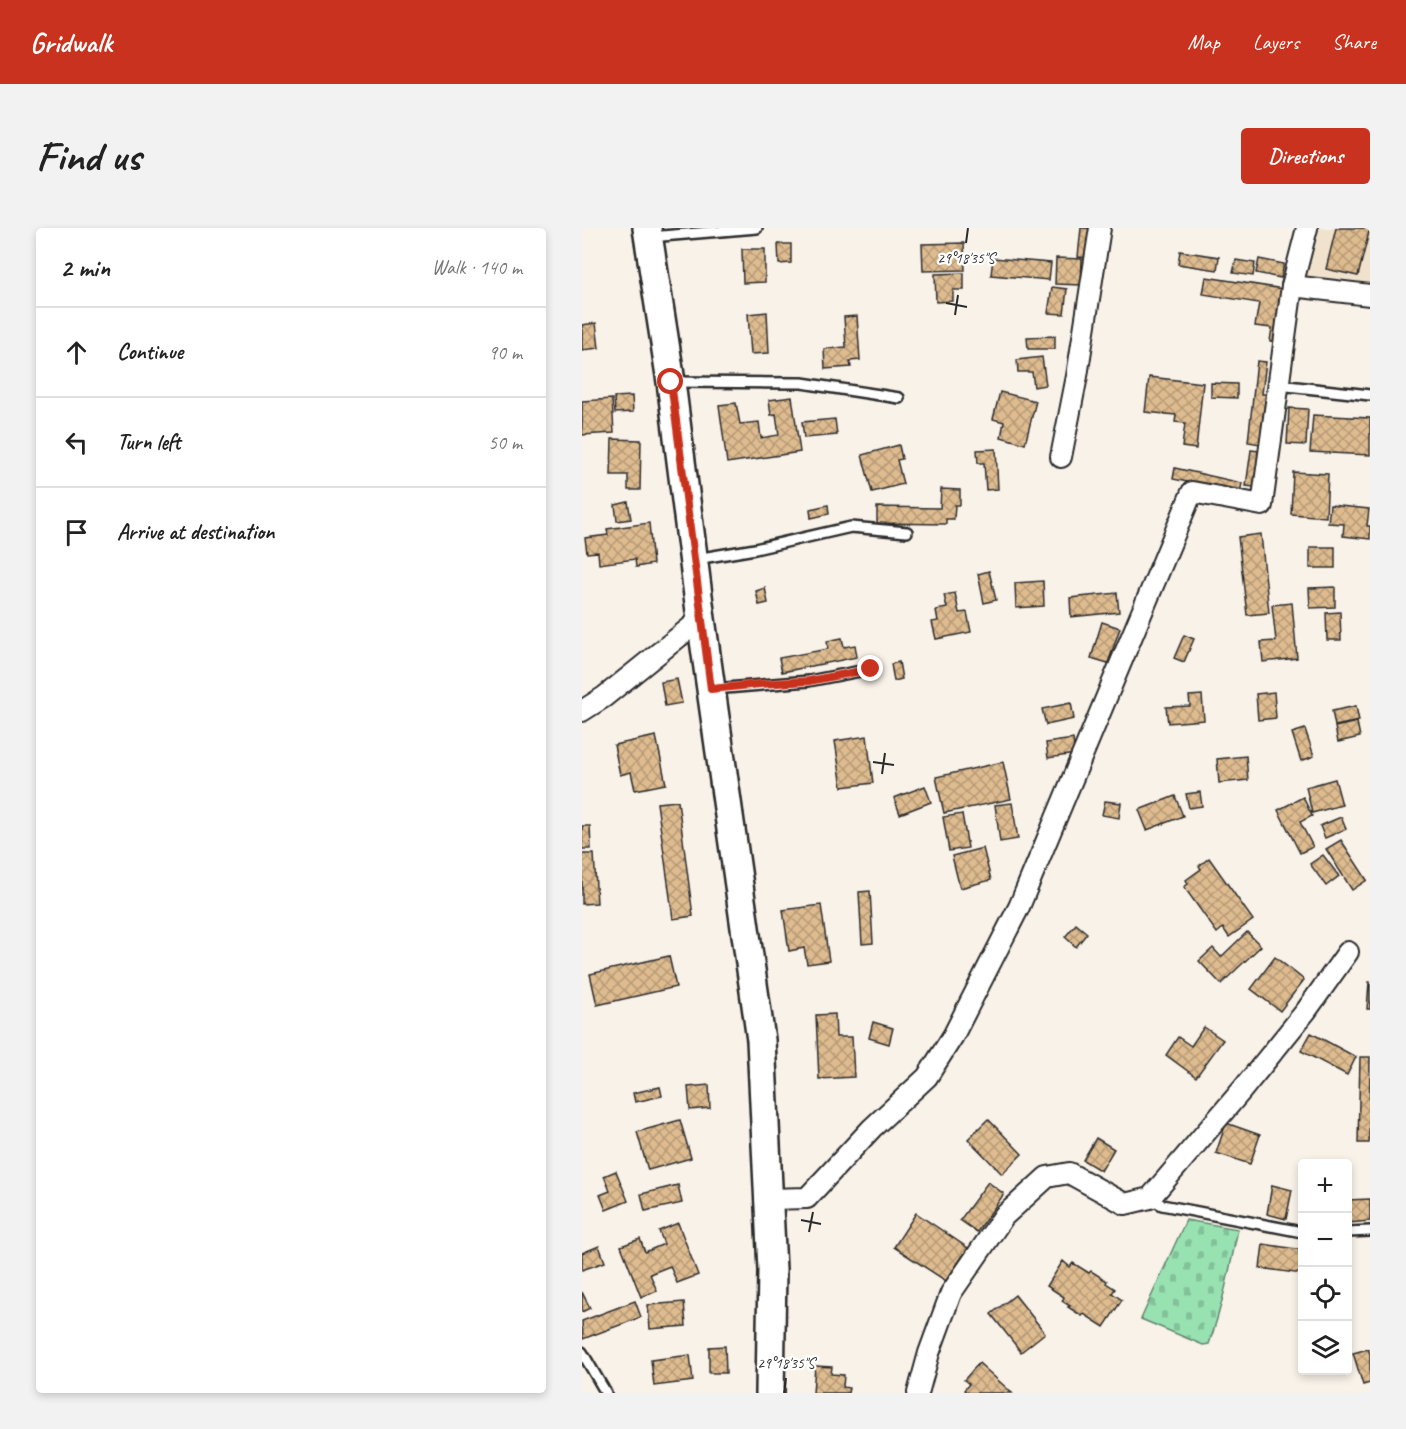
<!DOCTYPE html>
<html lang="en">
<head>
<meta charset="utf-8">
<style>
	body { margin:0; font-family:Caveat,sans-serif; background:#f2f2f2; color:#222 }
	.controls { position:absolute; right:18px; bottom:18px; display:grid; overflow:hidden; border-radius:6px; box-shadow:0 3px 9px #0003 }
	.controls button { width:54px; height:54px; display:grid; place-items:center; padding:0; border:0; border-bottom:2px solid #e0e0e0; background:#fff; color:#222; font:30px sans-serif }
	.stop { position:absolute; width:18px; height:18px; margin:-14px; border:4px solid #c8321e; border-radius:50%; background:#fff }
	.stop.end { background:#c8321e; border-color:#fff; box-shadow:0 2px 6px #0008 }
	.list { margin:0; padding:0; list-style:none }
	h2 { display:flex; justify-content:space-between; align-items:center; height:78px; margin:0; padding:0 24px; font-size:26px }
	h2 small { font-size:20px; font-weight:400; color:#767676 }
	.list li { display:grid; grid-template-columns:39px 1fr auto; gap:18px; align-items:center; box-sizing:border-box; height:90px; padding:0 24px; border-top:2px solid #e0e0e0 }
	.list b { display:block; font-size:22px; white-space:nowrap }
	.list em { font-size:20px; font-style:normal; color:#767676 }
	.icon { flex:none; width:33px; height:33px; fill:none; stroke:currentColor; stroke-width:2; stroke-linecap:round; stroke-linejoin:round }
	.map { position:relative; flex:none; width:788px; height:1165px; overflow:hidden; border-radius:6px }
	header { display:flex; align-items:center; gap:36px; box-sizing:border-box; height:84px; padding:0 30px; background:#c8321e; color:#fff }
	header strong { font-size:28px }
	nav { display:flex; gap:33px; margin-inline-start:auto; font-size:21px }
	.intro { display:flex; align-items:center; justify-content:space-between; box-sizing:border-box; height:144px; padding:0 36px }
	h1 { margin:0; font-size:42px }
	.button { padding:15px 27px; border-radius:6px; background:#c8321e; color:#fff; font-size:21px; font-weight:700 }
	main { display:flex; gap:36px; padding:0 36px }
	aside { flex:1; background:#fff; border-radius:6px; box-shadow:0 3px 9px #0003 }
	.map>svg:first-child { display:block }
</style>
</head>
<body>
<header>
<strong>Gridwalk</strong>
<nav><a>Map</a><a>Layers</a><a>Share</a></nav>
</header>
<div class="intro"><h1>Find us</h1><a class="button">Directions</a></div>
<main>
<aside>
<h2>2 min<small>Walk · 140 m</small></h2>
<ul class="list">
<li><svg class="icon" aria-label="ahead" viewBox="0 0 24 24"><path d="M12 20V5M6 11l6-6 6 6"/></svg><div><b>Continue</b></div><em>90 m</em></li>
<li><svg class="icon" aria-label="left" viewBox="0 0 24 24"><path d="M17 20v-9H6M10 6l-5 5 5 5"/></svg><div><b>Turn left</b></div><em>50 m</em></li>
<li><svg class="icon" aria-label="arrive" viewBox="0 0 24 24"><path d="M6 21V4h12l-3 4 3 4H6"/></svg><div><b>Arrive at destination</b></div></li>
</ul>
</aside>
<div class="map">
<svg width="788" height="1165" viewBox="0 0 788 1165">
	<defs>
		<pattern id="cemetery-stones" width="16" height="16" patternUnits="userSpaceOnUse" patternTransform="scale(1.5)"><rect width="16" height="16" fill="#98e2b2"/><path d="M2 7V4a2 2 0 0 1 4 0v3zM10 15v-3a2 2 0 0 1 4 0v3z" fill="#83c299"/></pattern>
		<pattern id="building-cross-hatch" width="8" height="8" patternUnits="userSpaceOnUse" patternTransform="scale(1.5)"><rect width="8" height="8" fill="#dfbc90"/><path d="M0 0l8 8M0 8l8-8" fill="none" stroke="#b59976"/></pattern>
	</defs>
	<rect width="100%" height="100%" fill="#f9f2e9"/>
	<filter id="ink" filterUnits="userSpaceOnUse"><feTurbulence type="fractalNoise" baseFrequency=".0167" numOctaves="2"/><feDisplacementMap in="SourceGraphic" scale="12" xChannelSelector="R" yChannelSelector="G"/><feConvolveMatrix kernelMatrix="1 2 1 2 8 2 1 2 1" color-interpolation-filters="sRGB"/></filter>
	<g filter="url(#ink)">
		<path fill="#f1e2ce" d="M732 0H788V58L720 47Z"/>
		<path fill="url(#cemetery-stones)" stroke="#62866e" stroke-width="1.5" d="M604 992 656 1001C648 1040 640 1079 627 1116L621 1117 559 1091Z"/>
		<g fill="url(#building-cross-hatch)" stroke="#2b2b2b" stroke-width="1.5">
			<path d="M499 0H510L507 30 496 29Z"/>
			<path d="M754 0H788L776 48 744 41Z"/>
			<path d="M382 15 383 42 341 43 340 16Z"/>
			<path d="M196 16H209V35L197 36Z"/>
			<path d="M160 21H183V54L161 55Z"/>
			<path d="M598 23 637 29 635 42 596 36Z"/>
			<path d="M411 30 469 35 467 52 409 47Z"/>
			<path d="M474 30 500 31 499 57 473 56Z"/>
			<path d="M677 31 702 36 699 50 674 45Z"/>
			<path d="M654 32 673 35 671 48 651 45Z"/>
			<path d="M382 45V62H371V73L354 74 353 46Z"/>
			<path d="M624 49 701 61 693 114 688 113 690 100 673 98 677 75 621 66Z"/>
			<path d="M470 59 485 61 482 86 466 85Z"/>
			<path d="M185 84 187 125 169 126 166 86Z"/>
			<path d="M275 88 278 132 268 133 269 139 243 141 242 121 264 119 262 89Z"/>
			<path d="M14 95 17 120 0 122V97Z"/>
			<path d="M473 108V121H446L445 109Z"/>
			<path d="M460 129 464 157 452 159 450 144H436L435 132Z"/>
			<path d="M675 133 684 134 680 166H684L678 216 666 214Z"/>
			<path d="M567 149 621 155 614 221 600 219 603 195 593 194 594 187 563 184Z"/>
			<path d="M629 155 655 156V170L629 169Z"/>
			<path d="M418 164 454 173 443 216 419 209 422 194 411 191Z"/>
			<path d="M50 168 51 184 33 185 32 169Z"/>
			<path d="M210 169 218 224 145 235 137 177 154 175 158 196 177 194 179 210 197 207 194 186 189 187 187 172Z"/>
			<path d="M30 171 32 205 0 207V173Z"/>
			<path d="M707 180 726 181 724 217 705 216Z"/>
			<path d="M731 187 788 190V227L728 224Z"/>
			<path d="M253 191 255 207 222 210 220 194Z"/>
			<path d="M30 211 59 212 58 262H46V247H29Z"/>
			<path d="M317 217 320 231 315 232 321 256 290 264 280 227Z"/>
			<path d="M414 221 416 261 404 262 402 235H396L395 222Z"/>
			<path d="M669 222 677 223 672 259 664 258Z"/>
			<path d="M593 240 660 255 658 265 591 251Z"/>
			<path d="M711 244 746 246 744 289 709 286Z"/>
			<path d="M359 261 378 262V277H373L372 291H364V296L295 295V279L358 280Z"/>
			<path d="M46 274 49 291 35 293 33 277Z"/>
			<path d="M246 277 247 286 229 290 228 281Z"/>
			<path d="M748 277 787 281 785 298H788V311L761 308 762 296 746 295Z"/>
			<path d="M67 295 71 336 54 339 53 331 17 336 16 324 5 325 3 310 26 307 25 301Z"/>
			<path d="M679 306 687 385 665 387 656 309Z"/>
			<rect x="728" y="319" width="25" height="21"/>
			<path d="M407 343 414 372 402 375 396 346Z"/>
			<path d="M461 353 462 378 434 380 433 355Z"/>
			<path d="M753 359V379L728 380 727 360Z"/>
			<path d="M183 360 186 375 177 377 174 363Z"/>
			<path d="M373 365 377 385 385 384 389 404 354 411 350 394 356 393 354 382 365 380 362 367Z"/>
			<path d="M535 365 537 384 489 389 488 370Z"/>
			<path d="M710 375 715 430 681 434 679 414 694 413 690 377Z"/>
			<path d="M758 384 759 412H745L744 385Z"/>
			<path d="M520 394 538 400 526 435 509 430Z"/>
			<path d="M602 407 612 411 602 434 592 430Z"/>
			<path d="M260 410 262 419 273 417 275 429 200 444 197 430 246 421 245 413Z"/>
			<path d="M317 434 320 451 312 453 309 436Z"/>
			<path d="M95 451 100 475 83 478 79 454Z"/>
			<path d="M692 464 694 490 676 492 674 466Z"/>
			<path d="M620 467 622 492 586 495 584 479 608 478 607 468Z"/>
			<path d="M489 475 492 491 464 497 460 481Z"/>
			<path d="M774 478 777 493 753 498 750 483Z"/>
			<path d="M775 494 778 509 756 514 753 499Z"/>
			<path d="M723 501 732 528 719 533 710 505Z"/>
			<path d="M74 508 84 556 53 562 49 544 38 547 32 517Z"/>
			<path d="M285 508 291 555 260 559 253 513Z"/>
			<path d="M491 511 493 526 466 530 464 515Z"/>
			<path d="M664 528 666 552 637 555 635 531Z"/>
			<path d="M421 534 429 571 362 585 354 549Z"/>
			<path d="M753 551 760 577 730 585 724 559Z"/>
			<path d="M343 558 349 574 318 586 312 570Z"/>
			<path d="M618 564 620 578 607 580 604 566Z"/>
			<path d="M593 568 601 588 565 602 557 582Z"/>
			<path d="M721 569 730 588 718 594 731 619 718 625 696 582Z"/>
			<path d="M96 573 111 688 91 691 75 575Z"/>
			<path d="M523 573 539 575 537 590 520 587Z"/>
			<path d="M430 575 436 611 418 614 413 577Z"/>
			<path d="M380 586 386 620 367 623 361 589Z"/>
			<path d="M759 589 764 601 743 610 738 598Z"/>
			<path d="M0 598H8L9 621H0Z"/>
			<path d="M759 612 785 652 770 662 744 621Z"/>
			<path d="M401 620 409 652 378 660 370 628Z"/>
			<path d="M0 626H12L15 675 0 676Z"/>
			<path d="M741 627 757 648 744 658 728 636Z"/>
			<path d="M627 630 671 692 647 709 641 700 635 705 602 659 606 656 604 652 619 641 617 638Z"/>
			<path d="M288 663 291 715 280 716 277 664Z"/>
			<path d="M239 677 247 733 225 736 222 720 207 723 201 682Z"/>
			<path d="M494 696 505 705 494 719 483 709Z"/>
			<path d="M665 704 679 718 639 756 617 733 631 720 639 729Z"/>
			<path d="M87 728 94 759 15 777 8 746Z"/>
			<path d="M693 729 722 752 698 783 669 761Z"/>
			<path d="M787 754H788V781H785Z"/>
			<path d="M253 786 254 809H270L272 849 237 851 234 787Z"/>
			<path d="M291 794 311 800 307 816 287 810Z"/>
			<path d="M622 799 641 812 614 849 584 827 596 809 609 818Z"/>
			<path d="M729 805 774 829 765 847 719 823Z"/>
			<path d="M778 829H788L787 915H776Z"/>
			<path d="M127 857 128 880 108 882 106 859Z"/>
			<path d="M78 859 80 868 53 874 51 865Z"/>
			<path d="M406 891 440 926 420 946 386 911Z"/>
			<path d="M98 892 109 930 66 942 55 904Z"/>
			<path d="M644 895 678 907 668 936 634 925Z"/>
			<path d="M514 910 532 921 519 943 501 932Z"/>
			<path d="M34 943 46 973 24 982 18 967 28 963 22 948Z"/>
			<path d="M406 954 422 966 395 1004 378 992Z"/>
			<path d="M96 957 100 975 63 983 59 966Z"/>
			<path d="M690 957 710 962 704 991 685 986Z"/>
			<path d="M788 971V993L766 995V972Z"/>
			<path d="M334 985 386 1020 364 1053 312 1019Z"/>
			<path d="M96 995 116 1047 95 1055 88 1038 68 1046 75 1063 59 1069 39 1018 58 1011 63 1024 82 1016 77 1003Z"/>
			<path d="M681 1016 720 1022V1046L678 1040Z"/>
			<path d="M17 1018 23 1034 0 1042V1025Z"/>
			<path d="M481 1033 488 1039 491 1035 507 1045 509 1043 525 1053 524 1055 533 1061 530 1065 540 1072 522 1099 502 1086 500 1088 486 1079 488 1078 480 1073 482 1069 465 1058Z"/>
			<path d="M0 1064 8 1080 0 1084Z"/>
			<path d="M433 1067 463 1105 439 1124 409 1086Z"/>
			<path d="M53 1073 59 1089 1 1111 0 1093Z"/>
			<path d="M102 1074 104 1098 68 1101 66 1077Z"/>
			<path d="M143 1118 144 1145H127V1119Z"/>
			<path d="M786 1121 788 1126V1155L781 1157 771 1125Z"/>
			<path d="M108 1127 111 1153 72 1158 69 1132Z"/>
			<path d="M397 1135 430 1165H386L382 1162 387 1156 382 1152Z"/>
			<path d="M233 1138 250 1139 249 1146 262 1147 261 1159 267 1160 266 1165H231Z"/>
		</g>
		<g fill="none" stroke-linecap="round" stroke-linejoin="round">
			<g stroke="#2b2b2b" stroke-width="14">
				<g id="service">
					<path d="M68 9 175 0"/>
					<path d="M92 154 220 155 317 170"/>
					<path d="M696 157 788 167"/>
					<path d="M114 331 173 321 269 299 325 304"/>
					<path d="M132 461 227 453 289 441"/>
					<path d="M568 970 580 977 720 1004"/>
					<path d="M766 1004 788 1003"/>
					<path d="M0 1124 24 1165"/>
				</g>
			</g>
			<g stroke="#2b2b2b" stroke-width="24">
				<g id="minor">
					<path d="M710 58 788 67"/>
					<path d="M479 229 495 148 518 0"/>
					<path d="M0 483 22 469 119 391"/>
					<path d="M187 971 225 970 290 900 345 849 371 808 437 679 610 264 680 277 710 58 725 0"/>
					<path d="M336 1165 347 1125 369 1065 422 988 465 949 487 945 543 976 568 970 660 862 724 783 766 724"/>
				</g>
			</g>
			<g stroke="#2b2b2b" stroke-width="32">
				<path id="secondary" d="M65 0 89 154 119 391 179 812 190 1042 188 1165"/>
			</g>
			<use href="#service" stroke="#fff" stroke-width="9"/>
			<use href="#minor" stroke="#fff" stroke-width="20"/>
			<use href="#secondary" stroke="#fff" stroke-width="27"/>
		</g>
	</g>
	<g fill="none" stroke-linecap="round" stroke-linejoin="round" filter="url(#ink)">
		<path stroke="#c8321e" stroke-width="8" d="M89 154 129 461 178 456 227 453 289 441"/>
	</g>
	<path fill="none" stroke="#2b2b2b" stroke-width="2" d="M384 15 386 0M364 75 385 79M373 87 376 67M291 534 312 537M300 546 303 525M219 992 239 996M227 1004 231 984M202 1165 204 1150"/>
	<g font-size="15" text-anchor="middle" fill="#2b2b2b" stroke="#fff" stroke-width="4.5" stroke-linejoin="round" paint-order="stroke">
		<text x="384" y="35">29°18'35"S</text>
		<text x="204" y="1140">29°18'35"S</text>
	</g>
</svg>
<div class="controls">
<button>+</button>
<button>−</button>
<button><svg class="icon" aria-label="locate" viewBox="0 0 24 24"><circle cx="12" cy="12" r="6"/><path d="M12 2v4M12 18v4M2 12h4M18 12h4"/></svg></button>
<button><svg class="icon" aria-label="layers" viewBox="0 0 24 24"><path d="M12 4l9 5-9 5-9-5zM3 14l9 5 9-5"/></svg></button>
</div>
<div class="stop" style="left:89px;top:154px"></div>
<div class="stop end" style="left:289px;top:441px"></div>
</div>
</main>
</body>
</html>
